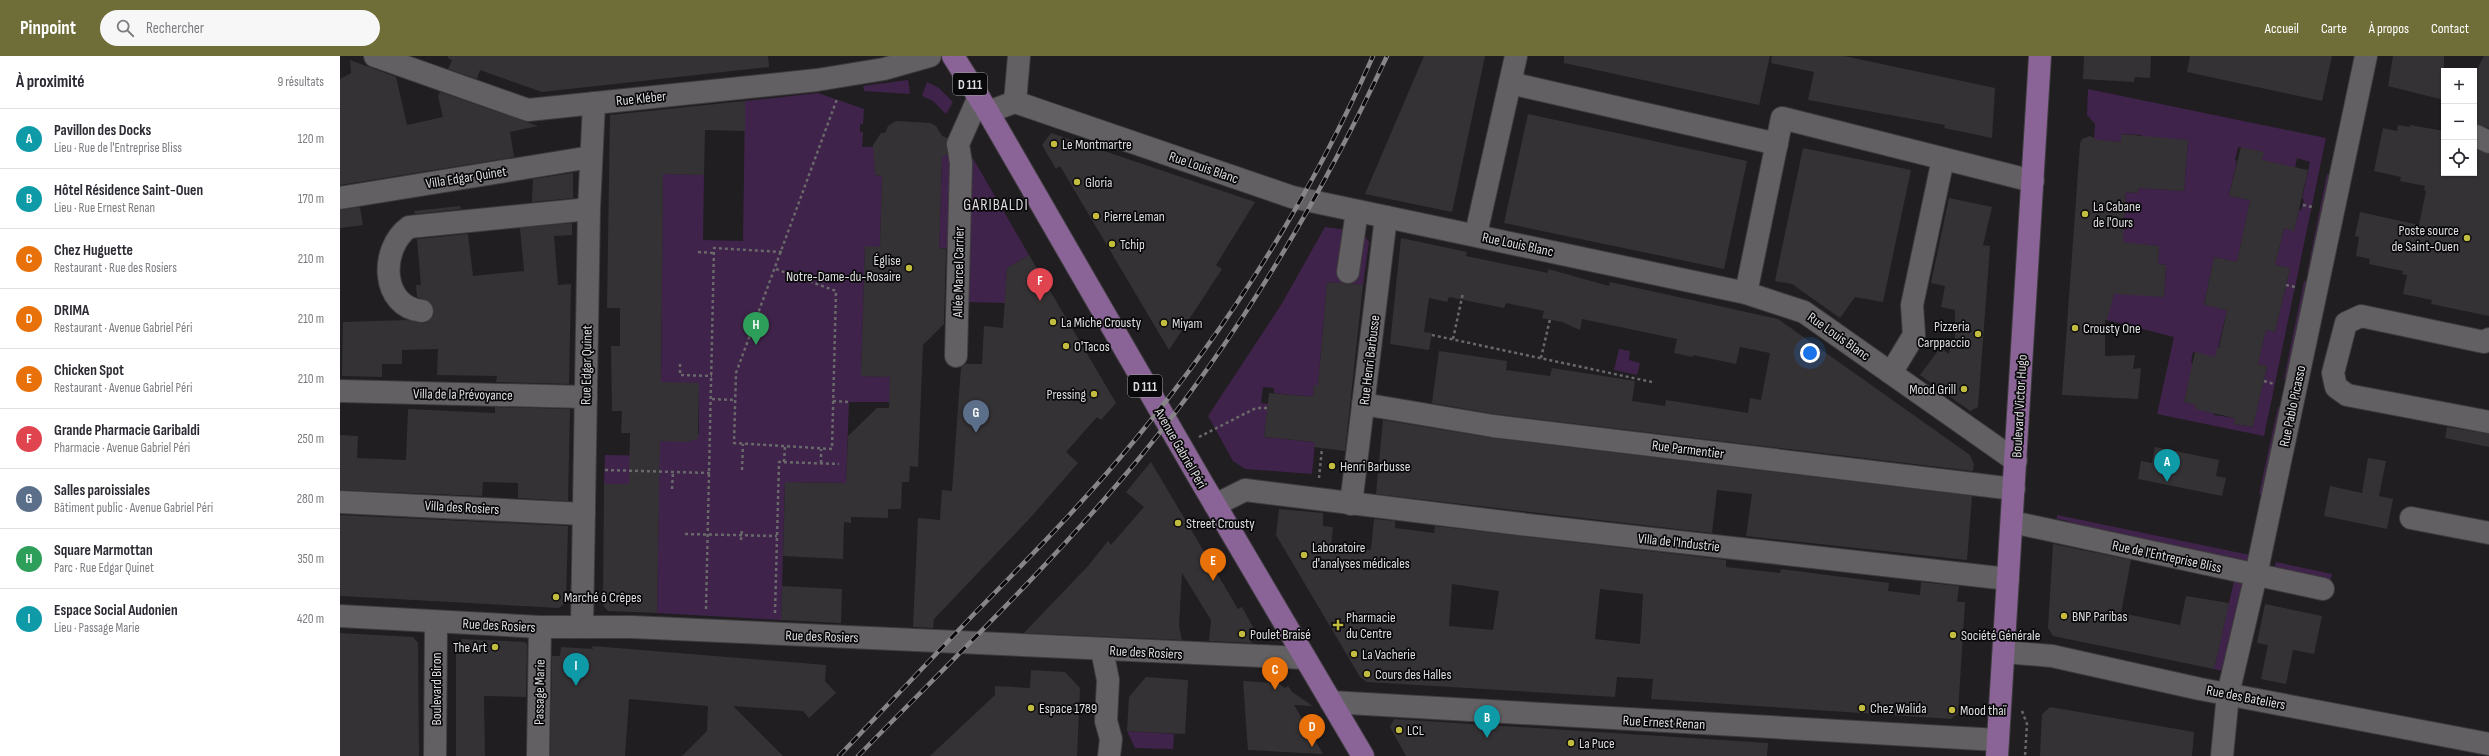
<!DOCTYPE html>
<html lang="fr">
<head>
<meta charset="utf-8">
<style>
	body { margin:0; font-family:"Sofia Sans Condensed",sans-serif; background:#f7f7f7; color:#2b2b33 }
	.controls { position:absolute; right:12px; top:12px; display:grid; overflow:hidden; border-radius:0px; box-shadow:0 1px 3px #0004 }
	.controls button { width:36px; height:36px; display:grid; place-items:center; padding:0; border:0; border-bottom:1px solid #e1e1e2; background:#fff; color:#2b2b33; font:20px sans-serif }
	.you { position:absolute; left:1470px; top:297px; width:14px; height:14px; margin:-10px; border:3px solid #fff; border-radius:50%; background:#1a73e8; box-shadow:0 0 0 6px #1a73e833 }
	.badge { display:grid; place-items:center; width:26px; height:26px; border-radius:50%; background:#6f6d38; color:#fff; font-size:13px; font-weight:700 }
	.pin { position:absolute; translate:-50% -33px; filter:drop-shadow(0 1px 2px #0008) }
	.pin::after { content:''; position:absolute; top:21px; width:14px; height:12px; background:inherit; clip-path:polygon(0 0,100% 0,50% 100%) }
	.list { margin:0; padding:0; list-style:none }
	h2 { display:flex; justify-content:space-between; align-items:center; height:52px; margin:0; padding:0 16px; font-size:17px }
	h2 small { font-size:13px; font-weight:400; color:#7c7c81 }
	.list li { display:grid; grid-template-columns:26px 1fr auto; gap:12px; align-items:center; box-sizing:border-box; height:60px; padding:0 16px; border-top:1px solid #e1e1e2 }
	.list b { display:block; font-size:15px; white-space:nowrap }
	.list p { margin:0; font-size:13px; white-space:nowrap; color:#7c7c81 }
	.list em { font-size:13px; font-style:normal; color:#7c7c81 }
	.icon { flex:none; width:22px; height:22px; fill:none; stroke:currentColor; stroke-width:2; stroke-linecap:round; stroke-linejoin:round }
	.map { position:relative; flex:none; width:2149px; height:700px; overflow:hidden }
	header { display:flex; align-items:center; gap:24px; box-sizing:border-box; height:56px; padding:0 20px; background:#6f6d38; color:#fff }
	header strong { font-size:19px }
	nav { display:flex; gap:22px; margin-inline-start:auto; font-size:14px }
	.search { width:280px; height:36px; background:#f7f7f7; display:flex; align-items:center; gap:10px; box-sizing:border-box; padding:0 14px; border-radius:22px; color:#7c7c81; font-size:15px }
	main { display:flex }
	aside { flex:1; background:#fff }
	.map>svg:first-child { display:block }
</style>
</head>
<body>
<header>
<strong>Pinpoint</strong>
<div class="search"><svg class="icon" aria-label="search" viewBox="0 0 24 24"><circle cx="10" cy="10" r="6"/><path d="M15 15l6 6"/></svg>Rechercher</div>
<nav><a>Accueil</a><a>Carte</a><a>À propos</a><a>Contact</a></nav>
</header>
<main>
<aside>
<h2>À proximité<small>9 résultats</small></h2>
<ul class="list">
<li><span class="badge" style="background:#0f9aa8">A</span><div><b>Pavillon des Docks</b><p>Lieu · Rue de l'Entreprise Bliss</p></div><em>120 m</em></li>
<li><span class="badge" style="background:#0f9aa8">B</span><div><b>Hôtel Résidence Saint-Ouen</b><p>Lieu · Rue Ernest Renan</p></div><em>170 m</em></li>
<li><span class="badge" style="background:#e8710a">C</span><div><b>Chez Huguette</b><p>Restaurant · Rue des Rosiers</p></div><em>210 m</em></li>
<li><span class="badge" style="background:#e8710a">D</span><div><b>DRIMA</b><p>Restaurant · Avenue Gabriel Péri</p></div><em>210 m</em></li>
<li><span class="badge" style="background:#e8710a">E</span><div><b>Chicken Spot</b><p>Restaurant · Avenue Gabriel Péri</p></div><em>210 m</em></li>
<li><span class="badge" style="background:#e0444e">F</span><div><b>Grande Pharmacie Garibaldi</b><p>Pharmacie · Avenue Gabriel Péri</p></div><em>250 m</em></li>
<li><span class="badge" style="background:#5c6f8a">G</span><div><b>Salles paroissiales</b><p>Bâtiment public · Avenue Gabriel Péri</p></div><em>280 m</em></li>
<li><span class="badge" style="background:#2e9e5b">H</span><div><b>Square Marmottan</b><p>Parc · Rue Edgar Quinet</p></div><em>350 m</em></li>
<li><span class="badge" style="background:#0f9aa8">I</span><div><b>Espace Social Audonien</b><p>Lieu · Passage Marie</p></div><em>420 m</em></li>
</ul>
</aside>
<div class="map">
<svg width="2149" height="700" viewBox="0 0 2149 700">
	<rect width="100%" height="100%" fill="#201e21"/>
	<g fill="#40234a" fill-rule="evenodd">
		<path d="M568 24 570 38 524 35 523 30Z"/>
		<path d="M587 26 599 32 613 46 606 58 593 45 582 40Z"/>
		<path d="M1748 33 1986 82 1924 380 1817 358 1834 281 1767 264 1768 246 1771 237 1824 240 1826 209 1818 208 1819 190 1801 188 1782 192 1786 136 1798 137 1799 132 1844 135 1848 84 1827 83 1801 86 1802 79 1782 78 1781 86 1754 84 1755 68 1747 59ZM1898 91 1923 96 1922 104 1955 112 1957 102 1970 106 1962 143H1964L1961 154H1959L1954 175 1944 172 1935 209 1950 212 1935 276 1926 274 1918 308 1927 310 1913 371 1894 368 1895 362 1874 359V357L1855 352 1856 349 1844 346 1853 307 1851 306 1853 296 1865 299 1874 309 1887 254 1864 248 1874 201 1897 206 1910 144 1889 140 1897 105 1895 104Z"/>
		<path d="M478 37 524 53 523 68H520V76H523L522 91H534L535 119 542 120 540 191H525L521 320 555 321 549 346H509L506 427 445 426 441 564 317 557 319 429 264 428 265 399 319 400 320 385 356 383 359 377V328L321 326 323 118 364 119 363 184 403 185 405 45Z"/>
		<path d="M607 98 612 106 614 193 599 192 602 99Z"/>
		<path d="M631 99 689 199 667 212 665 247 627 246Z"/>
		<path d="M1987 118 1995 120 1974 218 1967 217Z"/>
		<path d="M985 171 1022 176 1029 186 1023 229 987 226 978 329H974L973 341 934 337V332L923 331 921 347 928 348 924 381 975 386 972 418 905 413 893 405 868 360 941 249Z"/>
		<path d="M1964 225 1972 227 1952 325 1944 323Z"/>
		<path d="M1279 293 1290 295 1289 304 1300 307 1297 319 1274 314Z"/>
		<path d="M1938 351 1946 352 1926 440 1919 438Z"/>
		<path d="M1717 459 1910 499 1908 510 1732 471 1728 465 1717 463Z"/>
		<path d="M1936 506 1992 518 1990 527 1933 516Z"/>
		<path d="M1894 525 1904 527 1884 615 1874 613Z"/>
		<path d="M787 675 834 678 833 693 795 692Z"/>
	</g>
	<g fill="#353236" fill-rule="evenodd">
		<path d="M108 0H428L429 11 202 36 140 14 137 23 108 13 112 4 108 2Z"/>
		<path d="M1084 0H1145L1112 156 1025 138Z"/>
		<path d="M1224 0H1430L1419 49 1224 7Z"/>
		<path d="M1432 0H1504L1655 32 1652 82 1604 72 1605 69 1468 44 1474 16 1431 7Z"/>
		<path d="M1744 0H1811L1810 22 1795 21 1794 26 1743 23Z"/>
		<path d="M1850 0H1992L1982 45 1847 16Z"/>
		<path d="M2053 0H2104V44L2048 30Z"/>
		<path d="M2144 0H2149V72L2134 68V19Z"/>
		<path d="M10 4 56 21 67 69 103 61 98 40 100 36 198 70 170 76 174 101 0 129V23L11 17Z"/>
		<path d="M405 45V75L365 74 364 119 323 118 321 326 359 327 358 383 347 386 320 385 317 557 268 555 263 549 264 428H289L290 377H281L282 355H272L271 290H280V252H267L270 59Z"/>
		<path d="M1188 58 1407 105 1384 213 1164 167Z"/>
		<path d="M556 65 590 67 596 70 602 80 607 82V98L602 101 599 192 606 193 604 268 583 289 578 411 570 410 569 426H562L561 453H548V462L511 461V467L504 466 503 503 443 500 445 426 506 427 508 380 537 352H549L550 321 521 320 525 190 540 191 542 120 535 119 533 89 541 77H545L548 70Z"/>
		<path d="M2058 69 2070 71V69L2104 75V117H2134V93L2149 98V260L2091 248 2092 244 2063 238 2067 219 2062 218 2063 215 2029 208 2030 203 2016 200 2019 181 2015 180 2020 156 2079 169 2086 135 2084 134 2085 130 2060 125 2061 121 2034 115 2043 72 2057 75Z"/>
		<path d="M711 77 915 146 876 209 882 213 829 294 720 110 716 113 702 89Z"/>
		<path d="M1781 78 1848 84 1844 135 1799 132 1798 137 1786 136 1783 186 1819 190 1818 208 1826 209 1824 241 1774 238 1767 264H1765V300L1795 299 1793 313 1801 312 1798 343 1722 339 1740 88 1742 83 1750 80 1758 84 1781 86Z"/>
		<path d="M1901 91 1924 96 1922 104 1968 114 1954 175 1944 172 1935 209 1950 212 1935 276 1926 274 1918 308 1927 310 1913 371 1894 368 1895 362 1855 353 1856 349 1844 346 1855 296 1875 301 1877 292H1879L1887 254 1864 249 1874 201 1897 206 1910 144 1889 140Z"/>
		<path d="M1463 92 1571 114 1543 246 1515 241 1500 262 1452 228 1435 225Z"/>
		<path d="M233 117V142L192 146 193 123Z"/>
		<path d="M1609 142 1652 151 1643 189 1650 190 1638 351 1630 355 1580 319 1600 292 1609 298 1611 287 1615 288V254L1601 251 1605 230 1591 227Z"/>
		<path d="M120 150 121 153 75 158 74 155Z"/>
		<path d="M20 151 23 169 0 172V154Z"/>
		<path d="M232 167V179L214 180 218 229 231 228 229 328 156 326 157 320 97 319 98 293 62 294V308H42V321L2 320 3 266 68 264 85 267 94 259 91 247 77 241 76 229H81L77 183 128 178 133 220 184 215 180 172Z"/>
		<path d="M1061 182 1127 196 1126 200 1208 217V213L1269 230 1270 226 1438 263 1630 399 1634 409 1633 415 1155 358 1092 347 1099 295 1167 305 1166 314 1210 320 1212 312 1295 325 1292 345 1325 350 1326 344 1408 357 1410 342 1421 344 1430 297 1400 291 1396 308 1353 299V301L1334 297 1337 283 1242 263 1240 274 1222 266 1202 262 1204 255 1166 247 1164 252 1109 241 1107 246 1089 242 1084 276 1092 277 1089 294 1050 288Z"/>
		<path d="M689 199 776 347 761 364 757 361 726 396 738 407 691 461 594 563 593 572 573 571 578 462 600 464 602 434 612 435 621 311 626 308H642L644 270 663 272 667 212Z"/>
		<path d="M987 226 1023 229 1005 395 974 391 975 386 924 381 929 337 973 341 974 329H978Z"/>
		<path d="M155 351 230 353 228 445 178 442V427L143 426 142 440 0 434V379L18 380 17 402 66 404 68 353 155 357Z"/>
		<path d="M1043 364 1152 382 1632 440 1627 504 1406 480 1412 438 1377 434 1372 477 1036 438Z"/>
		<path d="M2107 371 2149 378V391L2105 382Z"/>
		<path d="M1815 391 1879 404 1876 420 1886 422 1882 440 1798 423 1801 405 1812 407Z"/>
		<path d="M2028 402 2046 405 2039 440 2053 443 2047 473 1984 460 1990 430 2022 437Z"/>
		<path d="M811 406 898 553 902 551 916 577 911 587 869 585 871 564 842 517 839 570 842 584 684 577 748 510 768 485 771 489 804 451 786 436Z"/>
		<path d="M939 453 983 457V470L993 471 991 490 1031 494 1034 463 1055 465V472L1079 475 1094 477 1095 470 1386 504V511L1440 517 1441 513 1549 527 1548 535 1580 539 1581 526 1619 530 1617 546H1625L1618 657 1611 663 1311 643 1313 623 1277 621 1275 641 1027 626 1020 621 936 479ZM1112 528 1159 535 1153 574 1109 570ZM1260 533 1303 538 1300 588 1255 583Z"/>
		<path d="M0 459 228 470 226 546 219 552 0 540Z"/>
		<path d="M1713 488 1791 504 1781 557 1840 569 1846 540 1889 547 1874 613 1713 580 1708 572Z"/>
		<path d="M442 530 502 533 501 567 441 564Z"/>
		<path d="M1925 548 1982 560 1974 598 1953 594 1946 628 1921 623 1928 589 1917 587Z"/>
		<path d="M0 577 73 581 78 587 79 700H0Z"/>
		<path d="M122 583 185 586 187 589 186 641 144 640 145 700H116V590Z"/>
		<path d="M252 590 486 609 485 625 496 637 469 662 463 655 393 650 443 700H342L367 675 368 650 289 643 285 700H210L212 600H220L221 591 253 593Z"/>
		<path d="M691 614 725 616 740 632 737 700H590L655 639V630L690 632Z"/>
		<path d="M806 621 848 624 845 678 787 675 789 641Z"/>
		<path d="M903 625 938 627 945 632 948 630 952 636 973 650 954 649 983 698 908 694Z"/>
		<path d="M1710 651 1854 676 1852 700H1700L1702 658Z"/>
		<path d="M1054 663 1428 687 1427 700H1066L1050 671Z"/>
	</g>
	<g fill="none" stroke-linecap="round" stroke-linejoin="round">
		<g stroke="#3d3b3e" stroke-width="24">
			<g id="minor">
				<path d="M35 0 188 54 477 24 544 13 590 0"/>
				<path d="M1170 27 1437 88"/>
				<path d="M675 46 679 0"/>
				<path d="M648 56 675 46 952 141 1406 237 1464 256 1676 405"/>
				<path d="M2136 80 2149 86"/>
				<path d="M0 142 251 101"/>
				<path d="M1136 178 1176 0"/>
				<path d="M1008 216 1017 155"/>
				<path d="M1406 237 1442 62 1693 125"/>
				<path d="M82 255C41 251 39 193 69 171L249 153"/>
				<path d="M2149 283 2144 286 2021 260 2006 267 1993 317 1996 331 2007 339 2149 366"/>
				<path d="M616 300 621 107 618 88 639 41"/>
				<path d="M1551 317 1574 279 1572 249 1603 103"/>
				<path d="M0 335 246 341"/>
				<path d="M1023 348 1153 370 1674 433"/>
				<path d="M0 446 244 458"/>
				<path d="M1011 448 1046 161"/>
				<path d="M875 449 905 434 1180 468 1668 523"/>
				<path d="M2071 462 2149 477"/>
				<path d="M1672 466 1983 533"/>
				<path d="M0 560 200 571H292L965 602"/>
				<path d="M242 570 249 153 254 47"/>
				<path d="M762 594 768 624 766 665 771 683 769 700"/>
				<path d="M1664 596 1712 600 1860 633 2149 688"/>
				<path d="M991 646 1658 684"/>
				<path d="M95 700 96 566"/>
				<path d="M198 700 200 571"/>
				<path d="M1882 700 1888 638 1916 519 2026 0"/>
			</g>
		</g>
		<g stroke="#3d3b3e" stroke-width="24">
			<g id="major">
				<path d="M613 0 648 56 861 425 1023 700"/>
				<path d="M1657 700 1700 0"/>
			</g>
		</g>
		<g stroke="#69686a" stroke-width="2.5" stroke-dasharray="3 3" stroke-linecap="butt">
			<path d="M1963 149 1972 151"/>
			<path d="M358 196 375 197"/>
			<path d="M436 213 496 235 492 393 394 387 396 317 497 43"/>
			<path d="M1946 229 1955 231"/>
			<path d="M1092 279 1312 326"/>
			<path d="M1113 283 1123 237"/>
			<path d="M1201 302 1210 263"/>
			<path d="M340 308V319L372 320"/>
			<path d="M1924 325 1934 328"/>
			<path d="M372 343 395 344"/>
			<path d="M493 345 509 346"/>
			<path d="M859 381 916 352H927"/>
			<path d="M444 406 445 390"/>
			<path d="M481 407V393"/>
			<path d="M265 414 370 417"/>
			<path d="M402 414 403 388"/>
			<path d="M979 422 982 392"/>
			<path d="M332 433 333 416"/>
			<path d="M345 478 437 480"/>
			<path d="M401 484 402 474"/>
			<path d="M366 553 374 192 442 196"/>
			<path d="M435 557 439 406 499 408"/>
			<path d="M1682 655 1687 668 1685 700"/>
		</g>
		<use href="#minor" stroke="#636064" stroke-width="22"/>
		<use href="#major" stroke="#8a6496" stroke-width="22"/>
		<g stroke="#878588" stroke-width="4.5">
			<g id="rail">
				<path d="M499 700C544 653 589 605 634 558 689 502 744 446 794 385 890 269 972 138 1033 0"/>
				<path d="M518 700C614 602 714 506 801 400 900 279 981 141 1047 0"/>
			</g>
		</g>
		<use href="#rail" stroke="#09080a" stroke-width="3" stroke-dasharray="9" stroke-linecap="butt"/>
	</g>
	<g fill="#c2bd3f" stroke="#09080a" stroke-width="1.5">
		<circle cx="714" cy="88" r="4"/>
		<circle cx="737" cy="126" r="4"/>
		<circle cx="1745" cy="158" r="4"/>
		<circle cx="756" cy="160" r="4"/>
		<circle cx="2127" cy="182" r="4"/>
		<circle cx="772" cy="188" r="4"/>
		<circle cx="569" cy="212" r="4"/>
		<circle cx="713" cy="266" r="4"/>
		<circle cx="824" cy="267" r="4"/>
		<circle cx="1735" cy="272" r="4"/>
		<circle cx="1638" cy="278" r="4"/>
		<circle cx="726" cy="290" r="4"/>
		<circle cx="1624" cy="333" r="4"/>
		<circle cx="754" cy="338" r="4"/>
		<circle cx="992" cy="410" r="4"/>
		<circle cx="838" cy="467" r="4"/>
		<circle cx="964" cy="499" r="4"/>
		<circle cx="216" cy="541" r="4"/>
		<circle cx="1724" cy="560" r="4"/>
		<path d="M996 563h4v4h4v4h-4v4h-4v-4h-4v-4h4z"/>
		<circle cx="902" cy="578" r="4"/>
		<circle cx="1613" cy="579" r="4"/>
		<circle cx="155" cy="591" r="4"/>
		<circle cx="1014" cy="598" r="4"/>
		<circle cx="1027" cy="618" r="4"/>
		<circle cx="691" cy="652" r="4"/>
		<circle cx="1522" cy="652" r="4"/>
		<circle cx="1612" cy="654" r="4"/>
		<circle cx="1059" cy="674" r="4"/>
		<circle cx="1231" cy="687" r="4"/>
	</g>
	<g text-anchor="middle" stroke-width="3.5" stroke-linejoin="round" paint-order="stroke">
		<g fill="#09080a" stroke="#9e9d9f" stroke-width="1">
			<rect x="613" y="17" width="34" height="22" rx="3"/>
			<rect x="788" y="319" width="34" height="22" rx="3"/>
		</g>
		<g font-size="13" font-weight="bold" fill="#dedddf">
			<text x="630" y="33">D 111</text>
			<text x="805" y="335">D 111</text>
		</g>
		<g font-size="14" fill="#dedddf" stroke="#09080a">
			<text transform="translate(301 42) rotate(-6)" y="5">Rue Kléber</text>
			<text transform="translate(864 111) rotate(19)" y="5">Rue Louis Blanc</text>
			<text transform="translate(126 121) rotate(-9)" y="5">Villa Edgar Quinet</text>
			<text transform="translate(1178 188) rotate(12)" y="5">Rue Louis Blanc</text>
			<text transform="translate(618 216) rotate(-89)" y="5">Allée Marcel Carrier</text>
			<text transform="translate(1499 280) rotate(35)" y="5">Rue Louis Blanc</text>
			<text transform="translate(1029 304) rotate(-83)" y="5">Rue Henri Barbusse</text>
			<text transform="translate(246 309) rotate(-89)" y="5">Rue Edgar Quinet</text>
			<text transform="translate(123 338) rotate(1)" y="5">Villa de la Prévoyance</text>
			<text transform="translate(1679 350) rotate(-87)" y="5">Boulevard Victor Hugo</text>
			<text transform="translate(1952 350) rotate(-78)" y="5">Rue Pablo Picasso</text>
			<text transform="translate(841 392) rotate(60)" y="5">Avenue Gabriel Péri</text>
			<text transform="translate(1348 393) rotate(7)" y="5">Rue Parmentier</text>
			<text transform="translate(122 451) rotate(3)" y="5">Villa des Rosiers</text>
			<text transform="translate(1339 486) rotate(6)" y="5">Villa de l'Industrie</text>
			<text transform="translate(1827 500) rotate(12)" y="5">Rue de l'Entreprise Bliss</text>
			<text transform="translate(159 569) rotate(3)" y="5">Rue des Rosiers</text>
			<text transform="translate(482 580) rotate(2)" y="5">Rue des Rosiers</text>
			<text transform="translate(806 596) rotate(3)" y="5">Rue des Rosiers</text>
			<text transform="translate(96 633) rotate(-90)" y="5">Boulevard Biron</text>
			<text transform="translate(199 636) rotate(-89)" y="5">Passage Marie</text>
			<text transform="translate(1906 641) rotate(11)" y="5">Rue des Bateliers</text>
			<text transform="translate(1324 666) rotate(3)" y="5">Rue Ernest Renan</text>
		</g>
		<g font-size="14" fill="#dedddf" stroke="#09080a" text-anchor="start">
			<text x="722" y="93">Le Montmartre</text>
			<text x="745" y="131">Gloria</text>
			<text x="1753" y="155">La Cabane<tspan x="1753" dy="16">de l'Ours</tspan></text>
			<text x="764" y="165">Pierre Leman</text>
			<text x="2119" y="179" text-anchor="end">Poste source<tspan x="2119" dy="16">de Saint-Ouen</tspan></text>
			<text x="780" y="193">Tchip</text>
			<text x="561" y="209" text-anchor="end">Église<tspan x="561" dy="16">Notre-Dame-du-Rosaire</tspan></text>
			<text x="721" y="271">La Miche Crousty</text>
			<text x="832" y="272">Miyam</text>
			<text x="1630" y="275" text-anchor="end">Pizzeria<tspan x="1630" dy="16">Carppaccio</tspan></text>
			<text x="1743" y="277">Crousty One</text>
			<text x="734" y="295">O'Tacos</text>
			<text x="1616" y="338" text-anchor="end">Mood Grill</text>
			<text x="746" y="343" text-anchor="end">Pressing</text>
			<text x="1000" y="415">Henri Barbusse</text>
			<text x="846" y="472">Street Crousty</text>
			<text x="972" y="496">Laboratoire<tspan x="972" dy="16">d'analyses médicales</tspan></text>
			<text x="224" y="546">Marché ô Crêpes</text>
			<text x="1732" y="565">BNP Paribas</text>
			<text x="1006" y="566">Pharmacie<tspan x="1006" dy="16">du Centre</tspan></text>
			<text x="910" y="583">Poulet Braisé</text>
			<text x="1621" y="584">Société Générale</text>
			<text x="147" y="596" text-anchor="end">The Art</text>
			<text x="1022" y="603">La Vacherie</text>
			<text x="1035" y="623">Cours des Halles</text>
			<text x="699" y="657">Espace 1789</text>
			<text x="1530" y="657">Chez Walida</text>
			<text x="1620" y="659">Mood thaï</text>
			<text x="1067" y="679">LCL</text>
			<text x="1239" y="692">La Puce</text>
		</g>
		<g font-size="16" letter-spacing="1" fill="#dedddf" stroke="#09080a">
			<text x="656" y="154">GARIBALDI</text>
		</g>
	</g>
</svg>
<div class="controls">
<button>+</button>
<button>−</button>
<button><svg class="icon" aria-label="locate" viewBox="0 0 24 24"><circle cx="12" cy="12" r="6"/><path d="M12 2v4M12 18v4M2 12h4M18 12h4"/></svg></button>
</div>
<div class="you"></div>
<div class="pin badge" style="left:1827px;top:426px;background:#0f9aa8">A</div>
<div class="pin badge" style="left:1147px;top:682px;background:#0f9aa8">B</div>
<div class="pin badge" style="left:935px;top:634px;background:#e8710a">C</div>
<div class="pin badge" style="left:972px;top:691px;background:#e8710a">D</div>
<div class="pin badge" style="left:873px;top:525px;background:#e8710a">E</div>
<div class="pin badge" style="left:700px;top:245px;background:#e0444e">F</div>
<div class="pin badge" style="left:636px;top:377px;background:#5c6f8a">G</div>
<div class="pin badge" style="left:416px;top:289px;background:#2e9e5b">H</div>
<div class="pin badge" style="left:236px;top:630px;background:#0f9aa8">I</div>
</div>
</main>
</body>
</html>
